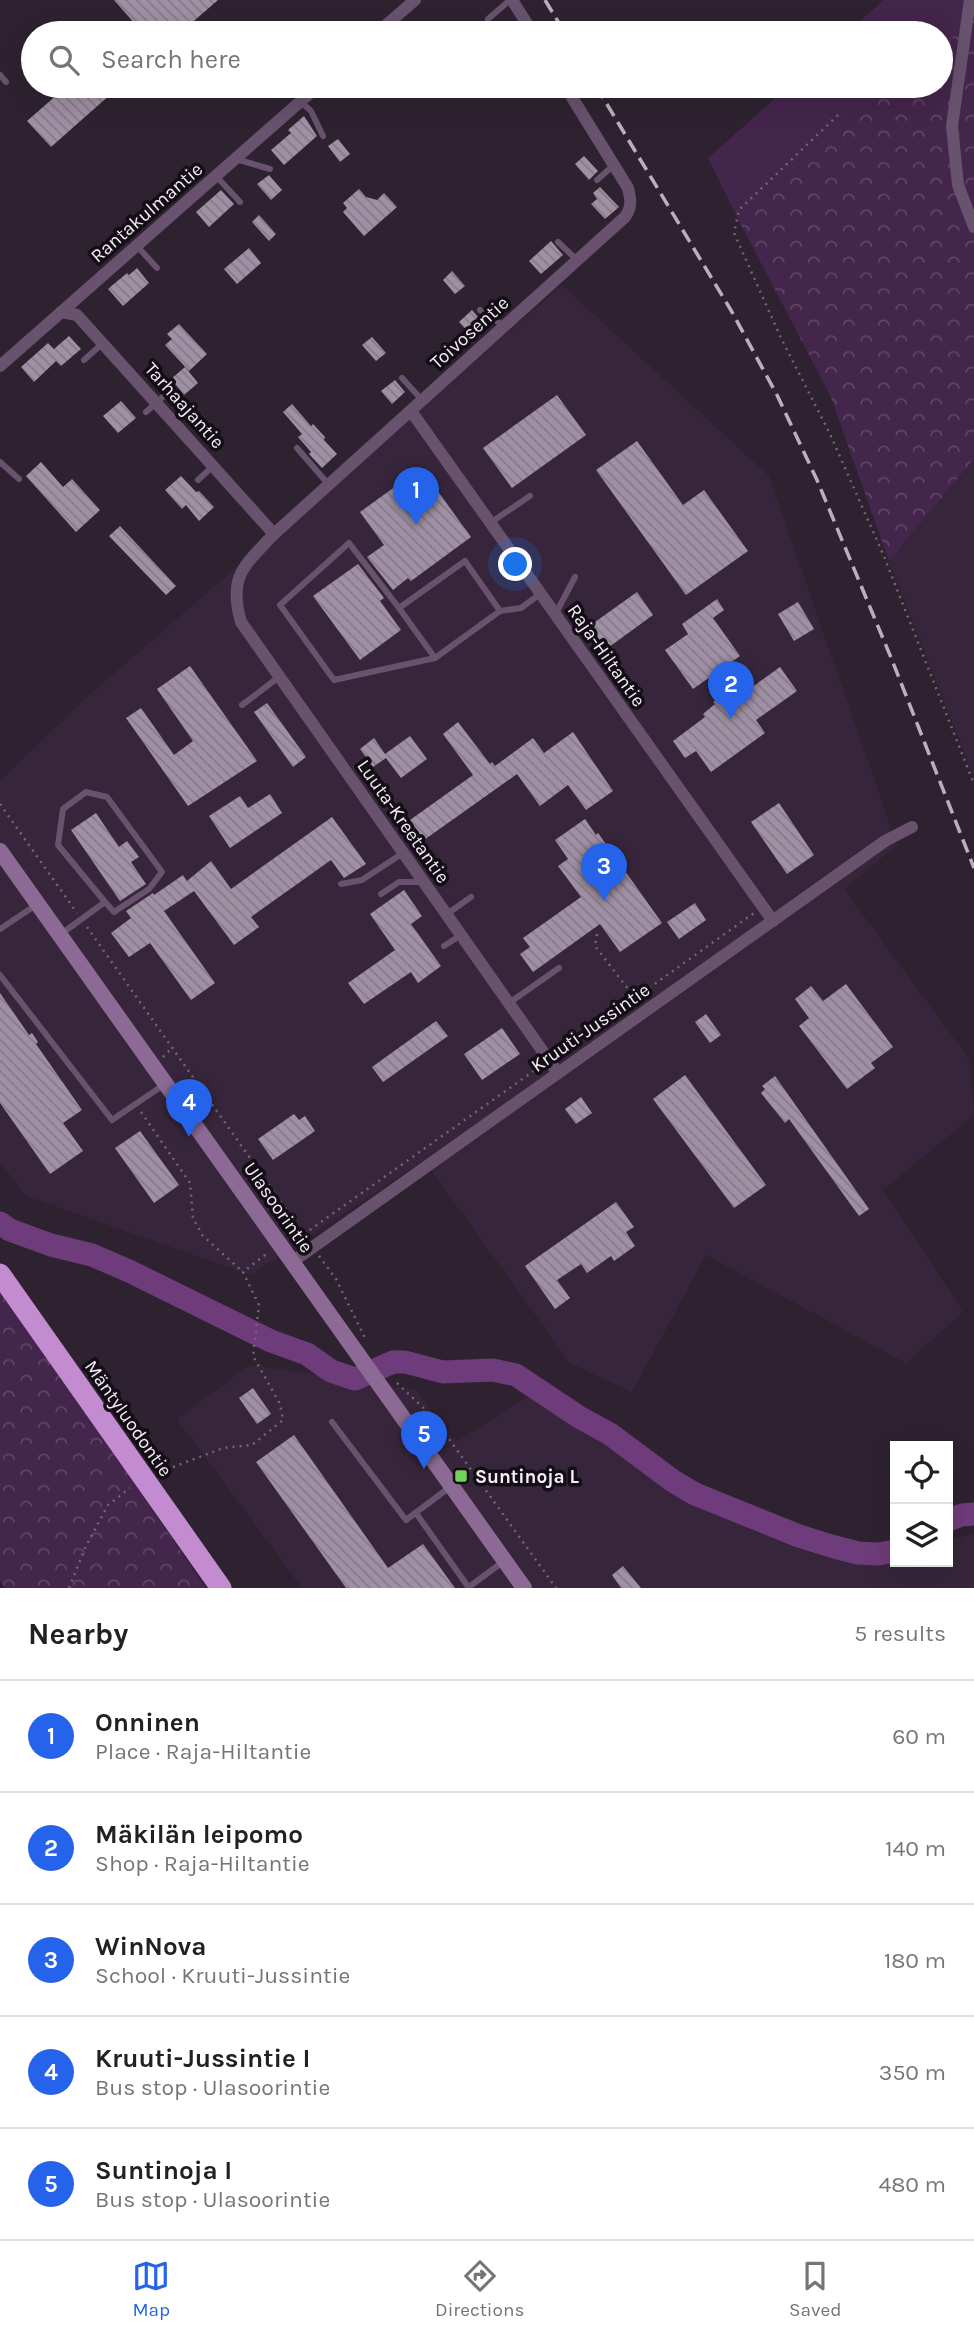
<!DOCTYPE html>
<html lang="en">
<head>
<meta charset="utf-8">
<style>
	body { margin:0; font-family:Karla,sans-serif; background:#f6f6f6; color:#202124 }
	.controls { position:absolute; right:21px; bottom:21px; display:grid; overflow:hidden; border-radius:0px; box-shadow:0 7px 28px #0002 }
	.controls button { width:63px; height:63px; display:grid; place-items:center; padding:0; border:0; border-bottom:2px solid #e0e0e0; background:#fff; color:#202124; font:35px sans-serif }
	.you { position:absolute; left:516px; top:565px; width:24px; height:24px; margin:-18px; border:5px solid #fff; border-radius:50%; background:#1a73e8; box-shadow:0 0 0 10px #1a73e833 }
	.badge { display:grid; place-items:center; width:46px; height:46px; border-radius:50%; background:#2563eb; color:#fff; font-size:23px; font-weight:700 }
	.pin { position:absolute; translate:-50% -58px; filter:drop-shadow(0 2px 4px #0008) }
	.pin::after { content:''; position:absolute; top:37px; width:24px; height:21px; background:inherit; clip-path:polygon(0 0,100% 0,50% 100%) }
	.list { margin:0; padding:0; list-style:none }
	h2 { display:flex; justify-content:space-between; align-items:center; height:91px; margin:0; padding:0 28px; font-size:30px }
	h2 small { font-size:23px; font-weight:400; color:#757577 }
	.list li { display:grid; grid-template-columns:46px 1fr auto; gap:21px; align-items:center; box-sizing:border-box; height:112px; padding:0 28px; border-top:2px solid #e0e0e0 }
	.list b { display:block; font-size:26px; white-space:nowrap }
	.list p { margin:0; font-size:23px; white-space:nowrap; color:#757577 }
	.list em { font-size:23px; font-style:normal; color:#757577 }
	.icon { flex:none; width:38px; height:38px; fill:none; stroke:currentColor; stroke-width:2; stroke-linecap:round; stroke-linejoin:round }
	.map { position:relative; flex:none; width:974px; height:1588px; overflow:hidden }
	.search { position:absolute; background:#fff; box-shadow:0 7px 28px #0002; left:21px; right:21px; top:21px; height:77px; display:flex; align-items:center; gap:18px; box-sizing:border-box; padding:0 24px; border-radius:38px; color:#757577; font-size:26px }
	.sheet { height:651px; background:#fff }
	nav { display:flex; justify-content:space-around; align-items:center; box-sizing:border-box; height:98px; border-top:2px solid #e0e0e0; background:#fff; font-size:19px; color:#757577 }
	nav a { display:grid; justify-items:center; gap:4px }
	nav .on { color:#2563eb }
	.map>svg:first-child { display:block }
</style>
</head>
<body>
<div class="map">
<svg width="974" height="1588" viewBox="0 0 974 1588">
	<defs>
		<pattern id="forest-crowns" width="20" height="18" patternUnits="userSpaceOnUse" patternTransform="scale(1.75)"><rect width="20" height="18" fill="#44254b"/><path d="M2 6a3 3 0 1 1 6 0M12 15a3 3 0 1 1 6 0" fill="none" stroke="#604566"/></pattern>
		<pattern id="building-back-hatch" width="6" height="6" patternUnits="userSpaceOnUse" patternTransform="scale(1.75)"><rect width="6" height="6" fill="#a090a4"/><path d="M-1 5l2 2M0 0l6 6M5-1l2 2" fill="none" stroke="#867a89"/></pattern>
	</defs>
	<rect width="100%" height="100%" fill="#2e2231"/>
	<g fill="#37263b">
		<path d="M562 285 769 476 897 845 844 889 969 1059 974 1115 883 1190 963 1312 906 1363 706 1255 632 1392 570 1363 424 1160 251 1275 26 1196 0 1162V781L88 696Z"/>
		<path d="M974 459V777L889 561Z"/>
		<path d="M250 1365 416 1390 456 1442 534 1393 715 1508 895 1558V1562H948V1541L974 1533V1588H302L177 1419Z"/>
	</g>
	<g fill="#44254b">
		<path d="M884 0H974V19L941 47V33H847Z"/>
		<path d="M789 86H895L738 219 708 158Z"/>
	</g>
	<g fill="url(#forest-crowns)">
		<path d="M974 19V459L889 561 830 395 738 219 895 86H941V47Z"/>
		<path d="M0 1288 206 1588H5L0 1581Z"/>
	</g>
	<g fill="none" stroke-linecap="round" stroke-linejoin="round">
		<g stroke="#6e3c7a" stroke-width="23">
			<path d="M0 1223 10 1230 51 1245 92 1255 129 1271 271 1341 307 1354 331 1371 355 1379 393 1362H405L443 1372 493 1370 516 1375 579 1417 610 1434 673 1481 695 1494 799 1536 831 1546 858 1553 878 1554 895 1551"/>
			<path d="M948 1520 962 1515 974 1514"/>
		</g>
	</g>
	<g fill="url(#building-back-hatch)">
		<path d="M114 0H218L180 33H127L136 25Z"/>
		<path d="M67 86H120L51 147 27 121Z"/>
		<path d="M304 116 317 136 284 165 271 150 291 133 288 130Z"/>
		<path d="M338 139 350 154 340 162 328 146Z"/>
		<path d="M584 156 598 171 589 180 575 164Z"/>
		<path d="M269 175 282 190 271 200 257 184Z"/>
		<path d="M600 187 619 207 605 219 591 204 597 199 593 193Z"/>
		<path d="M359 189 366 197 377 200 384 193 397 207 364 236 343 212 347 208 343 203Z"/>
		<path d="M221 190 234 204 209 227 196 212Z"/>
		<path d="M259 215 276 234 269 241 252 222Z"/>
		<path d="M551 241 563 255 541 274 529 261Z"/>
		<path d="M249 248 261 263 237 284 224 269Z"/>
		<path d="M137 268 149 283 123 306 108 289 127 273 129 275Z"/>
		<path d="M452 271 465 286 455 294 443 280Z"/>
		<path d="M472 310 484 324 471 335 459 322Z"/>
		<path d="M179 324 207 354 189 371 165 345 172 339 167 334Z"/>
		<path d="M69 336 81 349 61 366 56 361 34 382 21 367 48 343 54 349Z"/>
		<path d="M372 337 386 353 376 361 362 345Z"/>
		<path d="M185 367 198 383 184 395 171 379Z"/>
		<path d="M395 380 405 392 392 404 381 391Z"/>
		<path d="M557 395 586 435 512 488 483 448Z"/>
		<path d="M121 401 136 418 118 433 103 416Z"/>
		<path d="M292 404 311 426 313 424 325 437 324 440 337 454 322 468 309 454 311 452 298 437 302 434 283 412Z"/>
		<path d="M637 441 683 505 704 490 748 551 686 595 596 470Z"/>
		<path d="M41 462 63 487 72 479 100 510 76 532 26 476Z"/>
		<path d="M421 468 471 537 411 581 408 578 393 590 367 557 384 545 360 512Z"/>
		<path d="M181 476 196 492 199 491 214 507 199 521 186 505 182 509 165 490Z"/>
		<path d="M120 526 176 586 166 595 109 536Z"/>
		<path d="M358 564 384 598 380 601 401 630 360 660 313 596Z"/>
		<path d="M637 592 653 615 605 650 588 627Z"/>
		<path d="M717 599 724 610 713 618 740 656 693 689 665 650 688 634 682 624Z"/>
		<path d="M798 602 814 629 794 641 778 614Z"/>
		<path d="M190 666 257 761 188 806 126 718 141 708 174 755 193 741 157 689Z"/>
		<path d="M780 667 797 691 756 720 765 733 711 772 696 751 685 758 673 741 705 717 703 714 715 704 713 702 734 687 740 696Z"/>
		<path d="M267 703 306 757 293 767 254 712Z"/>
		<path d="M458 722 490 764 492 762 495 766 533 738 544 753 573 732 613 791 586 810 568 785 540 806 517 774 424 840 410 820 473 775 443 734Z"/>
		<path d="M410 736 427 759 401 778 386 758 373 767 360 749 374 738 385 754Z"/>
		<path d="M270 794 282 813 230 848 209 816 240 796 248 808Z"/>
		<path d="M779 803 814 855 787 874 751 822Z"/>
		<path d="M96 813 119 847 127 841 139 857 131 862 146 884 120 901 71 830Z"/>
		<path d="M332 817 366 864 344 878 331 860 251 917 259 927 234 945 194 891 164 911 215 983 191 1000 150 943 129 957 111 933 131 918 126 911 153 893 154 895 183 875 187 881 211 861 231 889Z"/>
		<path d="M585 819 596 835 598 833 662 923 620 952 600 924 533 972 520 954 530 947 523 938 581 897 558 866 568 859 555 840Z"/>
		<path d="M404 890 422 916 411 924 441 966 418 983 411 972 364 1004 348 983 395 950 370 914Z"/>
		<path d="M695 903 706 920 679 939 667 922Z"/>
		<path d="M846 984 893 1047 871 1063 875 1068 847 1089 799 1026 809 1018 795 999 811 986 823 1001Z"/>
		<path d="M0 993 29 1035 32 1033 38 1042 36 1044 82 1110 63 1123 83 1151 50 1174 0 1103Z"/>
		<path d="M706 1014 721 1035 710 1043 695 1022Z"/>
		<path d="M436 1021 448 1036 383 1082 372 1067Z"/>
		<path d="M502 1028 520 1054 482 1080 464 1054Z"/>
		<path d="M685 1075 766 1185 734 1208 653 1099Z"/>
		<path d="M775 1076 869 1209 859 1216 789 1119 785 1123 761 1093 765 1089 762 1086Z"/>
		<path d="M581 1097 592 1113 576 1124 565 1109Z"/>
		<path d="M294 1114 299 1120 305 1116 315 1131 273 1160 258 1139Z"/>
		<path d="M140 1131 179 1185 154 1203 115 1148Z"/>
		<path d="M616 1202 634 1227 626 1232 635 1246 614 1261 611 1256 587 1273 581 1264 557 1280 570 1298 555 1309 525 1266Z"/>
		<path d="M253 1388 271 1414 257 1424 239 1398Z"/>
		<path d="M294 1435 388 1568 423 1544 455 1588H346L256 1462Z"/>
		<path d="M623 1566 641 1588H621L612 1575Z"/>
	</g>
	<g fill="none" stroke-linecap="round" stroke-linejoin="round">
		<g stroke="#716674" stroke-width="2.5" stroke-dasharray="2 5" stroke-linecap="butt">
			<path d="M838 115 739 210 734 233 781 338 830 434 883 554 974 784"/>
			<path d="M0 804 77 913"/>
			<path d="M87 927 305 1236"/>
			<path d="M597 934 595 946 635 998"/>
			<path d="M558 1053 754 913"/>
			<path d="M163 1057 172 1048"/>
			<path d="M141 1112 190 1183 193 1218 203 1236 243 1272"/>
			<path d="M304 1234 538 1068"/>
			<path d="M319 1256 336 1279 365 1338"/>
			<path d="M397 1383 434 1418 556 1588"/>
			<path d="M160 1472 223 1448 252 1445 283 1420 280 1404 253 1356 259 1305 243 1272 269 1252"/>
			<path d="M69 1588 86 1546 108 1505 130 1488"/>
		</g>
		<g stroke="#68526e" stroke-width="6">
			<path d="M488 19 510 0"/>
			<path d="M0 75 6 82"/>
			<path d="M300 101 311 111 323 136"/>
			<path d="M236 159 270 169"/>
			<path d="M216 176 240 202"/>
			<path d="M597 180 614 165"/>
			<path d="M558 242 577 260"/>
			<path d="M137 246 157 268"/>
			<path d="M480 310 504 326"/>
			<path d="M84 360 103 343"/>
			<path d="M402 378 422 400"/>
			<path d="M146 412 165 395"/>
			<path d="M297 448 329 485"/>
			<path d="M0 462 19 479"/>
			<path d="M198 480 212 467"/>
			<path d="M490 523 530 496"/>
			<path d="M399 608 349 543 280 605 334 680 435 658"/>
			<path d="M500 611 435 658 399 608 465 561 500 611 521 608 540 594"/>
			<path d="M556 613 575 577"/>
			<path d="M242 705 279 677"/>
			<path d="M341 884 362 880 403 853"/>
			<path d="M381 894 399 882H422"/>
			<path d="M447 914 471 897"/>
			<path d="M0 929 36 905"/>
			<path d="M61 934 105 902 58 845 63 809 86 792 107 797 162 872 149 889 114 912 105 902"/>
			<path d="M444 946 461 935"/>
			<path d="M0 975 112 1120 165 1084"/>
			<path d="M509 1003 559 968"/>
			<path d="M332 1422 406 1520 450 1487"/>
			<path d="M416 1513 469 1588"/>
			<path d="M469 1587 504 1561"/>
		</g>
		<g stroke="#68526e" stroke-width="12">
			<path d="M512 0 533 33"/>
			<path d="M970 0 952 126 958 185 974 227"/>
			<path d="M377 33 415 0"/>
			<path d="M61 312 77 315 274 534"/>
			<path d="M0 366 318 86"/>
			<path d="M411 411 773 921"/>
			<path d="M558 1073 241 622C228 576 244 566 274 534L625 217C632 207 631 200 628 188L565 86"/>
			<path d="M292 1262 885 841 912 827"/>
		</g>
		<path stroke="#8d6a95" stroke-width="16" d="M0 851 524 1588"/>
		<path stroke="#c38cd0" stroke-width="21" d="M0 1274 221 1588"/>
		<g stroke="#bab0bc" stroke-width="3.5" stroke-dasharray="14 7" stroke-linecap="butt">
			<path d="M545 0 565 33"/>
			<path d="M596 86 732 312 777 395 817 480 892 660 974 868"/>
		</g>
	</g>
	<rect fill="#73d25c" stroke="#130e15" stroke-width="2.5" x="454" y="1469" width="14" height="14" rx="3.5"/>
	<g text-anchor="middle" stroke-width="7" stroke-linejoin="round" paint-order="stroke">
		<g font-size="19" fill="#f6edf8" stroke="#130e15">
			<text transform="translate(146 212) rotate(-41)" y="7">Rantakulmantie</text>
			<text transform="translate(469 332) rotate(-42)" y="7">Toivosentie</text>
			<text transform="translate(185 405) rotate(48)" y="7">Tarhaajantie</text>
			<text transform="translate(607 655) rotate(55)" y="7">Raja-Hiltantie</text>
			<text transform="translate(404 821) rotate(55)" y="7">Luuta-Kreetantie</text>
			<text transform="translate(590 1027) rotate(-35)" y="7">Kruuti-Jussintie</text>
			<text transform="translate(279 1207) rotate(55)" y="7">Ulasoorintie</text>
			<text transform="translate(129 1418) rotate(55)" y="7">Mäntyluodontie</text>
		</g>
		<g font-size="19" font-weight="bold" fill="#f6edf8" stroke="#130e15" text-anchor="start">
			<text x="475" y="1483">Suntinoja L</text>
		</g>
	</g>
</svg>
<div class="controls">
<button><svg class="icon" aria-label="locate" viewBox="0 0 24 24"><circle cx="12" cy="12" r="6"/><path d="M12 2v4M12 18v4M2 12h4M18 12h4"/></svg></button>
<button><svg class="icon" aria-label="layers" viewBox="0 0 24 24"><path d="M12 4l9 5-9 5-9-5zM3 14l9 5 9-5"/></svg></button>
</div>
<div class="you"></div>
<div class="pin badge" style="left:416px;top:525px">1</div>
<div class="pin badge" style="left:731px;top:719px">2</div>
<div class="pin badge" style="left:604px;top:901px">3</div>
<div class="pin badge" style="left:189px;top:1137px">4</div>
<div class="pin badge" style="left:424px;top:1469px">5</div>
<div class="search"><svg class="icon" aria-label="search" viewBox="0 0 24 24"><circle cx="10" cy="10" r="6"/><path d="M15 15l6 6"/></svg>Search here</div>
</div>
<section class="sheet">
<h2>Nearby<small>5 results</small></h2>
<ul class="list">
<li><span class="badge">1</span><div><b>Onninen</b><p>Place · Raja-Hiltantie</p></div><em>60 m</em></li>
<li><span class="badge">2</span><div><b>Mäkilän leipomo</b><p>Shop · Raja-Hiltantie</p></div><em>140 m</em></li>
<li><span class="badge">3</span><div><b>WinNova</b><p>School · Kruuti-Jussintie</p></div><em>180 m</em></li>
<li><span class="badge">4</span><div><b>Kruuti-Jussintie I</b><p>Bus stop · Ulasoorintie</p></div><em>350 m</em></li>
<li><span class="badge">5</span><div><b>Suntinoja I</b><p>Bus stop · Ulasoorintie</p></div><em>480 m</em></li>
</ul>
</section>
<nav>
<a class="on"><svg class="icon" aria-label="map" viewBox="0 0 24 24"><path d="M3 6l6-2 6 2 6-2v14l-6 2-6-2-6 2zM9 4v14M15 6v14"/></svg>Map</a>
<a><svg class="icon" aria-label="directions" viewBox="0 0 24 24"><path d="M12 3l9 9-9 9-9-9zM9 14v-3h6M13 9l2 2-2 2"/></svg>Directions</a>
<a><svg class="icon" aria-label="saved" viewBox="0 0 24 24"><path d="M7 4h10v16l-5-4-5 4z"/></svg>Saved</a>
</nav>
</body>
</html>
